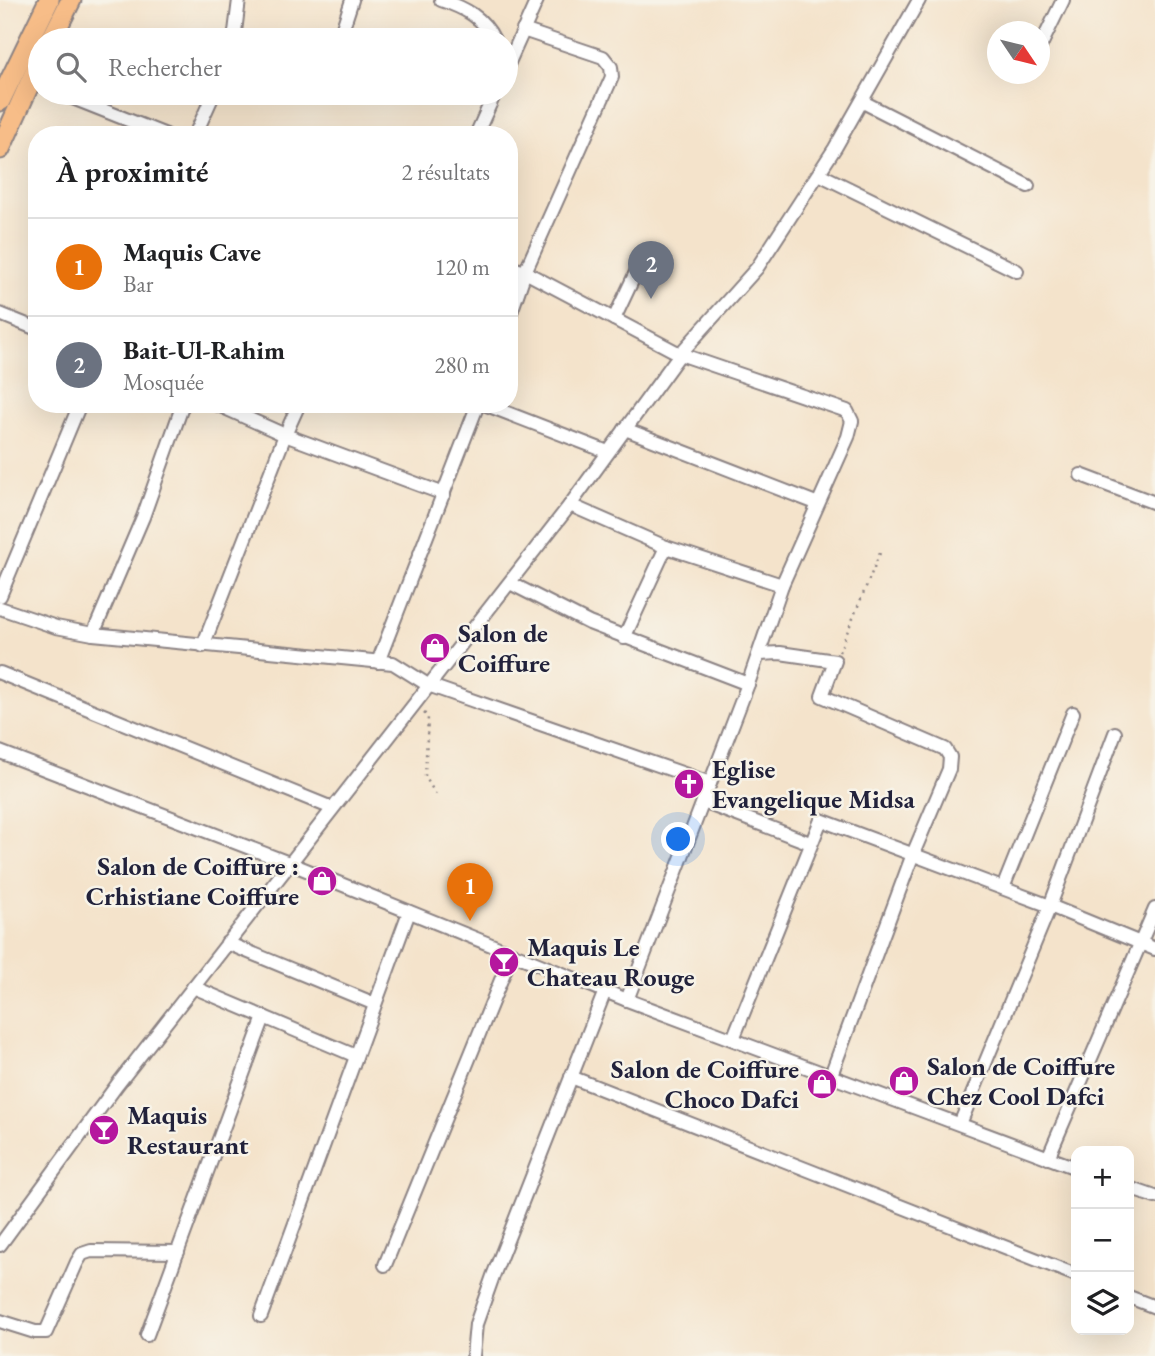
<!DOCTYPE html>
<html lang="fr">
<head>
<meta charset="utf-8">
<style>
	body { margin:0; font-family:"EB Garamond",serif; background:#f2f2f2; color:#202124 }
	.controls { position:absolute; right:21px; bottom:21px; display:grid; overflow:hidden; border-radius:14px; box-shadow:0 7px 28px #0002 }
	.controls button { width:63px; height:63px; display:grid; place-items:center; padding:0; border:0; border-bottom:2px solid #e0e0e0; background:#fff; color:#202124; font:35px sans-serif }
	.compass { position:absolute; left:987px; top:21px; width:63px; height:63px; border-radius:50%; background:#fff; box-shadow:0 7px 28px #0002; rotate:125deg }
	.you { position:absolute; left:679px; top:840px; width:24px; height:24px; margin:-18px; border:5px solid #fff; border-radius:50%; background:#1a73e8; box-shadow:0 0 0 10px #1a73e833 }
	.badge { display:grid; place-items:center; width:46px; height:46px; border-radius:50%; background:#ea580c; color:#fff; font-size:23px; font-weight:700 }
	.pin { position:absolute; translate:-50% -58px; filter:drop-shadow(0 2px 4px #0008) }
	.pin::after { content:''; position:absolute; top:37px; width:24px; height:21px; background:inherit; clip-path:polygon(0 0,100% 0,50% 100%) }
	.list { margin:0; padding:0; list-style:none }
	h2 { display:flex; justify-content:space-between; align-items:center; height:91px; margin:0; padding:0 28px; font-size:30px }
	h2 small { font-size:23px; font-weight:400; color:#757577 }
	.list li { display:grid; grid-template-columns:46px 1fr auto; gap:21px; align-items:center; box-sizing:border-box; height:98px; padding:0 28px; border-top:2px solid #e0e0e0 }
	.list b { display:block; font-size:26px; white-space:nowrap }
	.list p { margin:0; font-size:23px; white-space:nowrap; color:#757577 }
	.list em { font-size:23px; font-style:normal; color:#757577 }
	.icon { flex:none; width:38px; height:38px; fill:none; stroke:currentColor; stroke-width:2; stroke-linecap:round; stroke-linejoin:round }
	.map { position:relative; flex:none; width:1155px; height:1356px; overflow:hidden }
	.search { position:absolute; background:#fff; box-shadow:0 7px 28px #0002; left:28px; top:28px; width:490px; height:77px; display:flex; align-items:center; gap:18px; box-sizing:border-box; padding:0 24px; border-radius:38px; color:#757577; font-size:26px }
	.panel { position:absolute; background:#fff; box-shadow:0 7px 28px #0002; left:28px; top:126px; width:490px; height:287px; border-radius:28px }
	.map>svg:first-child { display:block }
</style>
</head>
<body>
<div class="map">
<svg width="1155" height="1356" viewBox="0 0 1155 1356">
	<rect width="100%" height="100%" fill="#f7f3e8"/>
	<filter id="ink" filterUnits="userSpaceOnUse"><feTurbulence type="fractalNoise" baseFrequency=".0143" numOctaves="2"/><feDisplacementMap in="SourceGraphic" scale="14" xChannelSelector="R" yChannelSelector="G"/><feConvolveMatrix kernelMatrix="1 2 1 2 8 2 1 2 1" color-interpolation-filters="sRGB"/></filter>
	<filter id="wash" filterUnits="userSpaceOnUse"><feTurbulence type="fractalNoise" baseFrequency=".00686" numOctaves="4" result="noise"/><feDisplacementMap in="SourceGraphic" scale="28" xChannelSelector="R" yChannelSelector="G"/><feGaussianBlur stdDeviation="1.57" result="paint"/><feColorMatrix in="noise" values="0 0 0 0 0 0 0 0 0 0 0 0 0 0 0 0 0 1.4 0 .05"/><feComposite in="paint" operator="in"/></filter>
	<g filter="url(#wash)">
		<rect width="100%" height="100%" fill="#f4e3cb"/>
	</g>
	<g filter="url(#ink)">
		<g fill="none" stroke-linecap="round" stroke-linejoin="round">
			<g stroke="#8b8283" stroke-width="16">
				<g id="street">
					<path d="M441 0C465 8 483 17 494 40"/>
					<path d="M234 40 239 0"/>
					<path d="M339 40 352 0"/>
					<path d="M1040 47 1063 0"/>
					<path d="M506 69 537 0"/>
					<path d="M60 93 166 135"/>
					<path d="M863 102 1028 186"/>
					<path d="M195 135 214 93"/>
					<path d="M476 135 495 93"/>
					<path d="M819 174 1017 271"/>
					<path d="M509 267 525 272 680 354 847 411 852 421 848 437 782 585 748 684 627 1000"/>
					<path d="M0 314 37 329"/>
					<path d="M509 318 525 272 612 77 611 67 603 57 523 30"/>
					<path d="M614 319 646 251"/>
					<path d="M299 404 285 435 444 494"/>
					<path d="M484 404 608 452"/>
					<path d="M625 429 816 503"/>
					<path d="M1081 475 1155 503"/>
					<path d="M570 505 666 547 782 585"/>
					<path d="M510 583 589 623 748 684"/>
					<path d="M0 596 80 404"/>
					<path d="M0 608 56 627 93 634 393 663 428 685 710 783"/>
					<path d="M93 634 143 517 183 404"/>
					<path d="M624 638 666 547"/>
					<path d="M203 646 285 435 216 404"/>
					<path d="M759 654 780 653 835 661 822 696 945 749 950 757 949 769 913 854 831 1075"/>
					<path d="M378 662 478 404"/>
					<path d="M0 673 332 808"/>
					<path d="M0 752 289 863 627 1000 1076 1168"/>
					<path d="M703 802 810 843"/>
					<path d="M1003 888 1073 713"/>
					<path d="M227 943 375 1004"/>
					<path d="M193 987 356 1056"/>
					<path d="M733 1039 821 820 1050 906 1155 949"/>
					<path d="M571 1077 1076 1275"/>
					<path d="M960 1124 1050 906 1115 733"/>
					<path d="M1048 1158 1155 909"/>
					<path d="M1129 1188 1155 1197"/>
					<path d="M0 1245 117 1085 570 505 680 354 757 268 835 148 919 0"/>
					<path d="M385 1265 512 953"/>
					<path d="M1129 1297 1155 1307"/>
					<path d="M261 1316 409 912"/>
					<path d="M0 1321 35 1332H46L77 1262 82 1254 91 1251 178 1252"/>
					<path d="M147 1335 264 1017"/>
					<path d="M473 1356 476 1324 493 1276 605 991"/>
				</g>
			</g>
			<g stroke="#8b8283" stroke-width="23">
				<g id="primary">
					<path d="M51 40 71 0"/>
					<path d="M0 101 49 0"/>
					<path d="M0 149 40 61"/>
				</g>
			</g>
			<g stroke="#8b8283" stroke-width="2.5" stroke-dasharray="2 5" stroke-linecap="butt">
				<path d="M839 652 880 553"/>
				<path d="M424 713 428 717 425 776 436 795"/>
			</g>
			<use href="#street" stroke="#fff" stroke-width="12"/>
			<use href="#primary" stroke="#f7bd88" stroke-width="19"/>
		</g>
	</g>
	<defs>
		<g id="shop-disc" transform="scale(1.575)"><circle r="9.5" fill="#b5179e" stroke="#f7f3e8"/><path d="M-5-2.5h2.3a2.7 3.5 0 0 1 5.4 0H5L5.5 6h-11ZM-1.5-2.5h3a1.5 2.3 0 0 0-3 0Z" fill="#fff"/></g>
		<g id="church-disc" transform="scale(1.575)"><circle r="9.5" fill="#b5179e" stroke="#f7f3e8"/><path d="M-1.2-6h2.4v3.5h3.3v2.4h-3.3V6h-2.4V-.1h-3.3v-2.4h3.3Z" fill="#fff"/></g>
		<g id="bar-disc" transform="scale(1.575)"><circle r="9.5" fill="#b5179e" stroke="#f7f3e8"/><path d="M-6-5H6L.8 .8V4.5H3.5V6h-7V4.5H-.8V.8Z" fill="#fff"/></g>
	</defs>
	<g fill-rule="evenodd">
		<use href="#shop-disc" x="435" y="648"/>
		<use href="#church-disc" x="689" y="784"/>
		<use href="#shop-disc" x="322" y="881"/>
		<use href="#bar-disc" x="504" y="962"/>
		<use href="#shop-disc" x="904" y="1081"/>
		<use href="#shop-disc" x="822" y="1084"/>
		<use href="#bar-disc" x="104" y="1130"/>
	</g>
	<g text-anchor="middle" stroke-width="5" stroke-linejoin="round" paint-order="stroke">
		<g font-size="26" font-weight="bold" fill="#22223b" stroke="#f7f3e8" text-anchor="start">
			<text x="458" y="642">Salon de<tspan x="458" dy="30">Coiffure</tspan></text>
			<text x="712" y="778">Eglise<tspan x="712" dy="30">Evangelique Midsa</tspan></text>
			<text x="299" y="875" text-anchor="end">Salon de Coiffure :<tspan x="299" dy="30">Crhistiane Coiffure</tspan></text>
			<text x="527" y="956">Maquis Le<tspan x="527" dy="30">Chateau Rouge</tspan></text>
			<text x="927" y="1075">Salon de Coiffure<tspan x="927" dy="30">Chez Cool Dafci</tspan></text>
			<text x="799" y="1078" text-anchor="end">Salon de Coiffure<tspan x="799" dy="30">Choco Dafci</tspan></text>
			<text x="127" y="1124">Maquis<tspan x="127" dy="30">Restaurant</tspan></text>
		</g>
	</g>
</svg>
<div class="controls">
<button>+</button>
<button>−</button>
<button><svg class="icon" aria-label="layers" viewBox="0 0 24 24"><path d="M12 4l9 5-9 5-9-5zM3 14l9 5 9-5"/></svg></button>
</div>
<svg class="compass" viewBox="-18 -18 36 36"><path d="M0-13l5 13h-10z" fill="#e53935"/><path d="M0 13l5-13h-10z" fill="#757577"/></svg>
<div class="you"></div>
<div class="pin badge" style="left:470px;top:921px;background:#e8710a">1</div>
<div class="pin badge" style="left:651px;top:299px;background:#6b7280">2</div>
<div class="search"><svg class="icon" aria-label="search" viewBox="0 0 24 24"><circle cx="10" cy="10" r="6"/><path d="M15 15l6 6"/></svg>Rechercher</div>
<section class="panel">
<h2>À proximité<small>2 résultats</small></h2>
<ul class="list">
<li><span class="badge" style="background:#e8710a">1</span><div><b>Maquis Cave</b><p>Bar</p></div><em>120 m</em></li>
<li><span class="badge" style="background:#6b7280">2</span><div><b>Bait-Ul-Rahim</b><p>Mosquée</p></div><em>280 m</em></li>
</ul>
</section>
</div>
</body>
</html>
